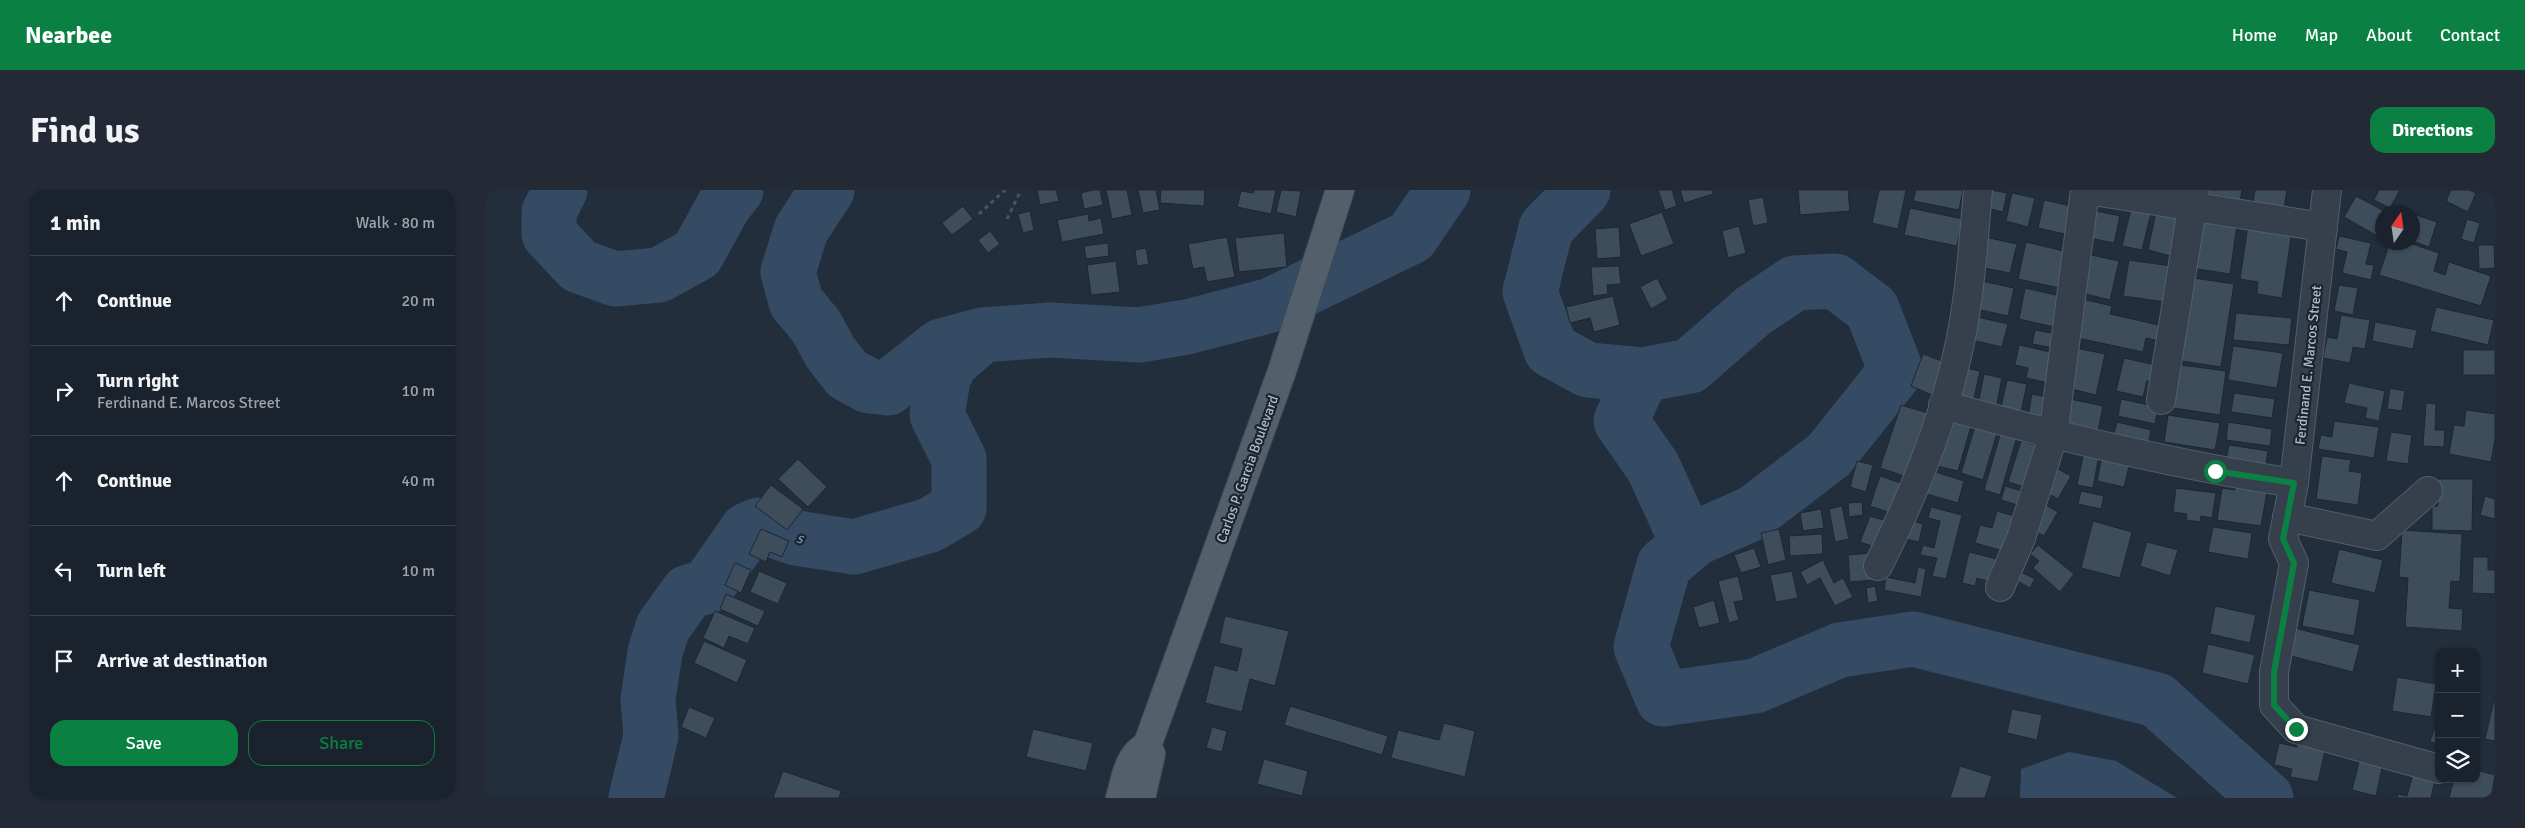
<!DOCTYPE html>
<html lang="en">
<head>
<meta charset="utf-8">
<style>
	body { margin:0; font-family:Signika,sans-serif; background:#232a35; color:#f1f3f6 }
	.controls { position:absolute; right:15px; bottom:15px; display:grid; overflow:hidden; border-radius:10px; box-shadow:0 1px 4px #0004 }
	.controls button { width:45px; height:45px; display:grid; place-items:center; padding:0; border:0; border-bottom:1px solid #383f49; background:#1a222d; color:#f1f3f6; font:25px sans-serif }
	.compass { position:absolute; left:1890px; top:15px; width:45px; height:45px; border-radius:50%; background:#1a222d; box-shadow:0 1px 4px #0004; rotate:13deg }
	.stop { position:absolute; width:15px; height:15px; margin:-11px; border:4px solid #0b8043; border-radius:50%; background:#fff }
	.stop.end { background:#0b8043; border-color:#fff; box-shadow:0 1px 5px #0008 }
	.list { margin:0; padding:0; list-style:none }
	h2 { display:flex; justify-content:space-between; align-items:center; height:65px; margin:0; padding:0 20px; font-size:21px }
	h2 small { font-size:16px; font-weight:400; color:#9fa4aa }
	.list li { display:grid; grid-template-columns:32px 1fr auto; gap:15px; align-items:center; box-sizing:border-box; height:90px; padding:0 20px; border-top:1px solid #383f49 }
	.list b { display:block; font-size:19px; white-space:nowrap }
	.list p { margin:0; font-size:16px; white-space:nowrap; color:#9fa4aa }
	.list em { font-size:16px; font-style:normal; color:#9fa4aa }
	.actions { display:flex; gap:10px; padding:15px 20px }
	.actions a { flex:1; padding:11px 0; border:1px solid #0b8043; border-radius:15px; text-align:center; font-size:18px; color:#0b8043 }
	.actions .main { background:#0b8043; color:#fff }
	.icon { flex:none; width:28px; height:28px; fill:none; stroke:currentColor; stroke-width:2; stroke-linecap:round; stroke-linejoin:round }
	.map { position:relative; flex:none; width:2010px; height:608px; overflow:hidden; border-radius:15px }
	header { display:flex; align-items:center; gap:30px; box-sizing:border-box; height:70px; padding:0 25px; background:#0b8043; color:#fff }
	header strong { font-size:24px }
	nav { display:flex; gap:28px; margin-inline-start:auto; font-size:18px }
	.intro { display:flex; align-items:center; justify-content:space-between; box-sizing:border-box; height:120px; padding:0 30px }
	h1 { margin:0; font-size:35px }
	.button { padding:12px 22px; border-radius:15px; background:#0b8043; color:#fff; font-size:18px; font-weight:700 }
	main { display:flex; gap:30px; padding:0 30px }
	aside { flex:1; background:#1a222d; border-radius:15px; box-shadow:0 1px 4px #0004 }
	.map>svg:first-child { display:block }
</style>
</head>
<body>
<header>
<strong>Nearbee</strong>
<nav><a>Home</a><a>Map</a><a>About</a><a>Contact</a></nav>
</header>
<div class="intro"><h1>Find us</h1><a class="button">Directions</a></div>
<main>
<aside>
<h2>1 min<small>Walk · 80 m</small></h2>
<ul class="list">
<li><svg class="icon" aria-label="ahead" viewBox="0 0 24 24"><path d="M12 20V5M6 11l6-6 6 6"/></svg><div><b>Continue</b></div><em>20 m</em></li>
<li><svg class="icon" aria-label="right" viewBox="0 0 24 24"><path d="M7 20v-9h11M14 6l5 5-5 5"/></svg><div><b>Turn right</b><p>Ferdinand E. Marcos Street</p></div><em>10 m</em></li>
<li><svg class="icon" aria-label="ahead" viewBox="0 0 24 24"><path d="M12 20V5M6 11l6-6 6 6"/></svg><div><b>Continue</b></div><em>40 m</em></li>
<li><svg class="icon" aria-label="left" viewBox="0 0 24 24"><path d="M17 20v-9H6M10 6l-5 5 5 5"/></svg><div><b>Turn left</b></div><em>10 m</em></li>
<li><svg class="icon" aria-label="arrive" viewBox="0 0 24 24"><path d="M6 21V4h12l-3 4 3 4H6"/></svg><div><b>Arrive at destination</b></div></li>
</ul>
<div class="actions"><a class="main">Save</a><a>Share</a></div>
</aside>
<div class="map">
<svg width="2010" height="608" viewBox="0 0 2010 608">
	<rect width="100%" height="100%" fill="#222e3c"/>
	<path fill="#354b64" d="M1584 562 1631 571 1692 608H1535L1536 579Z"/>
	<g fill="none" stroke-linecap="round" stroke-linejoin="round">
		<g stroke="#354b64" stroke-width="55">
			<path d="M75 0 64 22V44L94 76 130 89 174 85 212 64 239 15 251 0"/>
			<path d="M342 0 316 40 303 82 311 112 331 136 345 162 362 184 384 196 403 198 456 156 497 145 565 140 654 145 702 137 786 115 926 47 958 0"/>
			<path d="M1098 0 1061 38 1045 102 1066 160 1103 180 1157 185 1205 176 1268 121 1310 93 1350 91 1387 119 1411 181 1344 265 1268 323 1211 348 1179 375 1156 457 1178 509 1270 496 1355 460 1428 449 1672 510 1781 608"/>
			<path d="M1157 185 1136 231 1168 277 1195 336 1211 348"/>
			<path d="M151 608 166 546 163 509 170 462 178 437 203 402 223 396 262 340 273 335 311 348 369 357 445 335 474 318V269L452 225 458 189 465 173 495 147"/>
		</g>
	</g>
	<g fill="#3e4d5b" stroke="#1d2733">
		<path d="M552 0H571L574 11 555 15Z"/>
		<path d="M608 0H615L618 15 599 19 596 3Z"/>
		<path d="M621 0H642L647 25 627 29Z"/>
		<path d="M653 0H671L675 20 658 23Z"/>
		<path d="M676 0H720L719 16 675 13Z"/>
		<path d="M769 0H791L786 24 752 17 756 1 768 3Z"/>
		<path d="M796 0 816 1 811 27 791 22Z"/>
		<path d="M1173 0H1187L1192 16 1180 20Z"/>
		<path d="M1195 0H1227L1228 4 1199 13Z"/>
		<path d="M1313 0H1363L1365 21 1315 25Z"/>
		<path d="M1394 0H1421L1413 39 1387 33Z"/>
		<path d="M1431 0H1478L1474 20 1428 11Z"/>
		<path d="M1506 0 1522 3 1518 22 1501 18Z"/>
		<path d="M1721 0H1757L1755 11 1720 4Z"/>
		<path d="M1770 0H1802L1799 19 1768 12Z"/>
		<path d="M1894 0H1915L1905 18 1889 10Z"/>
		<path d="M1966 0H1984L1991 3 1983 22 1961 11Z"/>
		<path d="M1527 3 1550 8 1543 37 1521 31Z"/>
		<path d="M1871 6 1901 22H1898V40L1894 47 1859 27Z"/>
		<path d="M1278 7 1283 33 1268 36 1263 10Z"/>
		<path d="M1559 10 1590 17 1584 45 1553 38Z"/>
		<path d="M478 16 488 29 467 45 457 33Z"/>
		<path d="M1425 18 1478 29 1472 56 1419 45Z"/>
		<path d="M1646 19 1666 23 1657 60 1637 56Z"/>
		<path d="M1606 20 1635 26 1629 53 1600 47Z"/>
		<path d="M545 21 549 40 538 43 533 24Z"/>
		<path d="M1177 22 1189 54 1156 66 1144 34Z"/>
		<path d="M1671 22 1698 28 1689 67 1663 60Z"/>
		<path d="M603 24 604 31 616 28 619 44 577 52 572 30Z"/>
		<path d="M1928 24 1952 32 1944 57 1928 51Z"/>
		<path d="M1714 29 1752 35 1745 84 1706 78Z"/>
		<path d="M1982 29 1995 33 1989 53 1976 49Z"/>
		<path d="M1763 35 1807 41 1797 108 1772 104 1773 92 1755 89Z"/>
		<path d="M1254 36 1261 63 1243 68 1237 41Z"/>
		<path d="M1134 37 1136 67 1112 69 1110 39Z"/>
		<path d="M505 41 515 54 503 63 493 50Z"/>
		<path d="M799 43 802 77 754 82 750 48Z"/>
		<path d="M1854 46 1886 53 1881 74 1889 75 1886 90 1857 83 1862 62 1851 59Z"/>
		<path d="M742 47 750 87 722 92 719 77 708 79 703 54Z"/>
		<path d="M1500 47 1532 54 1525 83 1494 77Z"/>
		<path d="M1541 52 1587 63 1579 99 1533 89Z"/>
		<path d="M1905 52H1921L1954 63 1949 81 1960 85 1964 72 2006 86 1996 116 1894 85Z"/>
		<path d="M623 53 624 66 601 69 599 56Z"/>
		<path d="M1993 55H2009L2010 78 1994 79Z"/>
		<path d="M661 58 664 74 652 76 650 60Z"/>
		<path d="M1602 64 1634 71 1625 110 1593 102Z"/>
		<path d="M1644 70 1693 77 1687 113 1638 106Z"/>
		<path d="M631 71 635 102 606 105 602 75Z"/>
		<path d="M1134 76 1136 94 1122 95 1123 104 1108 106 1106 77Z"/>
		<path d="M1702 87 1749 94 1736 177 1690 170Z"/>
		<path d="M1172 88 1183 109 1166 119 1155 97Z"/>
		<path d="M1492 90 1529 98 1523 126 1487 118Z"/>
		<path d="M1854 95 1873 98 1868 125 1849 121Z"/>
		<path d="M1540 98 1580 107 1573 138 1534 129Z"/>
		<path d="M1128 106 1135 135 1109 142 1105 128 1085 133 1081 117Z"/>
		<path d="M1597 109 1627 116 1625 124 1678 136 1674 151 1661 148 1658 162 1588 147Z"/>
		<path d="M1951 117 2009 130 2003 155 1945 141Z"/>
		<path d="M1751 123 1807 128 1804 155 1748 150Z"/>
		<path d="M1856 125 1885 130 1880 159 1868 157 1865 173 1838 168 1842 147 1852 149Z"/>
		<path d="M1492 127 1523 134 1517 157 1487 150Z"/>
		<path d="M1890 132 1932 140 1928 159 1887 151Z"/>
		<path d="M1550 140 1571 144 1569 158 1547 154Z"/>
		<path d="M1534 155 1570 163 1563 193 1541 188 1543 178 1530 175Z"/>
		<path d="M1748 156 1798 163 1792 198 1743 190Z"/>
		<path d="M1591 158 1620 164 1611 205 1582 198Z"/>
		<rect x="1978" y="160" width="32" height="25"/>
		<path d="M1438 164 1462 173 1454 208 1426 196Z"/>
		<path d="M1639 168 1675 176 1672 192 1662 191 1658 207 1631 201Z"/>
		<path d="M1689 174 1741 181 1735 225 1682 217Z"/>
		<path d="M1476 177 1495 181 1487 217 1468 213Z"/>
		<path d="M1499 184 1517 188 1510 223 1492 219Z"/>
		<path d="M1522 190 1542 194 1534 231 1514 226Z"/>
		<path d="M1864 193 1900 201 1894 231 1880 228 1882 218 1859 213Z"/>
		<path d="M1905 198 1920 201 1917 221 1902 219Z"/>
		<path d="M1749 203 1790 209 1787 228 1746 222Z"/>
		<path d="M1547 204 1566 208 1562 230 1543 226Z"/>
		<path d="M1585 209 1618 216 1612 246 1579 240Z"/>
		<path d="M1636 209 1673 217 1670 234 1633 226Z"/>
		<path d="M1941 213 1951 214 1950 240H1960L1959 257 1938 256Z"/>
		<path d="M1416 215 1446 224 1425 288 1395 278Z"/>
		<path d="M1981 220 2010 224V249L2006 272 1964 264 1969 235 1979 236Z"/>
		<path d="M1683 225 1735 233 1730 260 1679 252Z"/>
		<path d="M1462 226 1487 233 1473 281 1448 275Z"/>
		<path d="M1849 231 1894 237 1889 268 1833 259 1836 245 1847 247Z"/>
		<path d="M1632 232 1666 240 1662 260 1627 253Z"/>
		<path d="M1743 232 1787 239 1785 256 1741 250Z"/>
		<path d="M1491 233 1513 240 1498 290 1476 283Z"/>
		<path d="M1516 242 1532 247 1515 305 1499 300Z"/>
		<path d="M1906 242 1927 245 1923 274 1901 271Z"/>
		<path d="M1536 251 1558 257 1546 299 1523 292Z"/>
		<path d="M1744 255 1783 261 1780 281 1740 275Z"/>
		<path d="M1599 262 1614 265 1608 298 1592 295Z"/>
		<path d="M1617 266 1645 272 1639 297 1612 291Z"/>
		<path d="M1837 266 1866 270 1864 281 1877 283 1873 315 1831 309Z"/>
		<path d="M313 269 342 297 323 317 293 289Z"/>
		<path d="M1372 271 1388 275 1381 302 1365 297Z"/>
		<path d="M1571 278 1586 286 1573 309 1558 301Z"/>
		<path d="M1445 280 1479 291 1473 313 1438 303Z"/>
		<path d="M1395 286 1422 295 1412 325 1385 316Z"/>
		<path d="M1953 289H1988L1987 341 1947 340V316H1953Z"/>
		<path d="M1751 291 1783 296 1776 336 1732 330 1737 298 1750 300Z"/>
		<path d="M286 295 318 319 302 340 270 316Z"/>
		<path d="M1520 296 1544 303 1539 317 1516 310Z"/>
		<path d="M1691 298 1731 303 1727 328 1716 326 1715 332 1701 330 1702 324 1688 322Z"/>
		<path d="M1596 301 1619 306 1616 319 1593 314Z"/>
		<path d="M2000 306 2010 309V329L1995 325Z"/>
		<path d="M1377 312 1378 325 1364 327 1363 313Z"/>
		<path d="M1557 313 1573 322 1559 346 1544 337Z"/>
		<path d="M1357 316 1364 349 1350 352 1344 319Z"/>
		<path d="M1446 317 1477 325 1461 389 1447 386 1452 368 1435 365 1438 355 1449 358 1455 331 1443 328Z"/>
		<path d="M1336 319 1339 338 1318 341 1315 323Z"/>
		<path d="M1512 321 1532 327 1522 362 1490 353 1495 335 1507 338Z"/>
		<path d="M1385 326 1405 332 1396 359 1375 352Z"/>
		<path d="M1421 329 1438 334 1434 352 1417 348Z"/>
		<path d="M1608 331 1647 342 1635 388 1596 378Z"/>
		<path d="M1728 337 1767 343 1763 369 1723 362Z"/>
		<path d="M276 339 304 351 297 367 285 362 281 372 264 364Z"/>
		<path d="M1294 339 1301 370 1283 375 1276 343Z"/>
		<path d="M1917 340 1977 344 1975 392 1966 391 1964 418 1978 419 1977 441 1920 437 1923 388 1914 387Z"/>
		<path d="M1337 344 1338 364 1305 366 1304 346Z"/>
		<path d="M1662 352 1693 360 1685 386 1655 376Z"/>
		<path d="M1553 355 1589 384 1575 402 1548 378 1554 371 1545 364Z"/>
		<path d="M1269 358 1276 377 1256 383 1249 365Z"/>
		<path d="M1854 359 1898 370 1890 403 1846 393Z"/>
		<path d="M1484 362 1512 369 1506 392 1492 388 1490 396 1477 393Z"/>
		<path d="M1386 363 1389 390 1365 392 1363 365Z"/>
		<path d="M1988 367H2003V380H2010V404L1987 403Z"/>
		<path d="M1338 370 1349 393 1358 388 1368 407 1350 416 1335 388 1322 395 1315 382Z"/>
		<path d="M250 373 266 380 256 403 240 395Z"/>
		<path d="M1433 377 1441 379 1436 407 1399 400 1401 387 1430 393Z"/>
		<path d="M274 381 302 393 293 414 265 402Z"/>
		<path d="M1307 381 1313 408 1291 412 1285 385Z"/>
		<path d="M1534 381 1550 389 1545 398 1529 389Z"/>
		<path d="M1253 386 1259 410 1249 412 1254 430 1244 433 1233 391Z"/>
		<path d="M1390 396 1393 411 1383 413 1381 398Z"/>
		<path d="M1824 400 1875 410 1869 446 1817 436Z"/>
		<path d="M241 404 280 421 273 436 235 419Z"/>
		<path d="M1229 410 1235 433 1214 438 1208 417Z"/>
		<path d="M1730 416 1771 425 1765 453 1725 444Z"/>
		<path d="M230 421 270 438 263 454 244 446 239 458 218 448Z"/>
		<path d="M740 426 804 441 790 496 765 489 757 522 720 513 729 475 752 481 757 459 734 453Z"/>
		<path d="M1806 437 1875 455 1868 482 1798 464Z"/>
		<path d="M219 451 262 470 252 493 209 473Z"/>
		<path d="M1723 454 1770 465 1763 494 1717 483Z"/>
		<path d="M1912 487 1951 494 1946 527 1907 521Z"/>
		<path d="M2010 506V551L2000 549Z"/>
		<path d="M805 516 903 546 897 565 799 535Z"/>
		<path d="M204 517 230 528 221 548 196 537Z"/>
		<path d="M1527 519 1557 525 1552 550 1522 543Z"/>
		<path d="M1954 523V554L1945 552Z"/>
		<path d="M959 533 990 541 980 587 906 568 913 540 954 550Z"/>
		<path d="M727 537 742 541 737 562 721 558Z"/>
		<path d="M548 539 608 553 601 581 541 567Z"/>
		<path d="M1813 551 1841 556 1833 592 1805 587 1807 579 1789 575 1794 553 1812 557Z"/>
		<path d="M1875 568 1898 573 1891 606 1867 600Z"/>
		<path d="M779 569 823 581 817 606 772 594Z"/>
		<path d="M1475 576 1507 586 1500 608H1465Z"/>
		<path d="M1991 580 2010 585 2006 608H1964L1969 589H1991Z"/>
		<path d="M298 581 356 601 354 608H288Z"/>
		<path d="M1928 584 1950 590 1946 608H1912L1913 604 1922 606Z"/>
	</g>
	<g fill="none" stroke-linecap="round" stroke-linejoin="round">
		<g stroke="#545e6a" stroke-width="30">
			<g id="minor">
				<path d="M1602 0 1838 37"/>
				<path d="M1842 0 1809 293 1798 349 1809 373 1789 482V515L1811 539 1954 579"/>
				<path d="M1676 210 1710 0"/>
				<path d="M1458 215C1574 247 1690 275 1809 293"/>
				<path d="M1802 327 1892 346 1943 301"/>
				<path d="M1393 376C1426 310 1456 239 1472 166 1485 111 1488 56 1493 0"/>
				<path d="M1515 397 1536 348 1568 246 1600 0"/>
			</g>
		</g>
		<g stroke="#3f4955" stroke-width="30">
			<g id="major">
				<path d="M635 608C640 591 643 564 662 556L797 181 855 0"/>
				<path d="M656 608 666 564 662 556"/>
			</g>
		</g>
		<g stroke="#42585a" stroke-width="3" stroke-dasharray="4 4" stroke-linecap="butt">
			<path d="M494 24 520 0"/>
			<path d="M522 29 536 0"/>
		</g>
		<use href="#minor" stroke="#36404c" stroke-width="28"/>
		<use href="#major" stroke="#545f6c" stroke-width="28"/>
	</g>
	<g fill="none" stroke-linecap="round" stroke-linejoin="round">
		<path stroke="#0b8043" stroke-width="6" d="M1730 281 1809 293 1798 349 1809 373 1789 482V515L1811 539"/>
	</g>
	<g text-anchor="middle" stroke-width="4.5" stroke-linejoin="round" paint-order="stroke">
		<g font-size="14" fill="#b2bbc8" stroke="#1b2531">
			<text transform="translate(1823 175) rotate(-84)" y="5">Ferdinand E. Marcos Street</text>
			<text transform="translate(762 279) rotate(-70)" y="5">Carlos P. Garcia Boulevard</text>
		</g>
		<g font-size="15" font-style="italic" fill="#718dac" stroke="#1b2531">
			<text transform="translate(315 348) rotate(12)" y="5">s</text>
		</g>
	</g>
</svg>
<div class="controls">
<button>+</button>
<button>−</button>
<button><svg class="icon" aria-label="layers" viewBox="0 0 24 24"><path d="M12 4l9 5-9 5-9-5zM3 14l9 5 9-5"/></svg></button>
</div>
<svg class="compass" viewBox="-18 -18 36 36"><path d="M0-13l5 13h-10z" fill="#e53935"/><path d="M0 13l5-13h-10z" fill="#9fa4aa"/></svg>
<div class="stop" style="left:1730px;top:281px"></div>
<div class="stop end" style="left:1811px;top:539px"></div>
</div>
</main>
</body>
</html>
